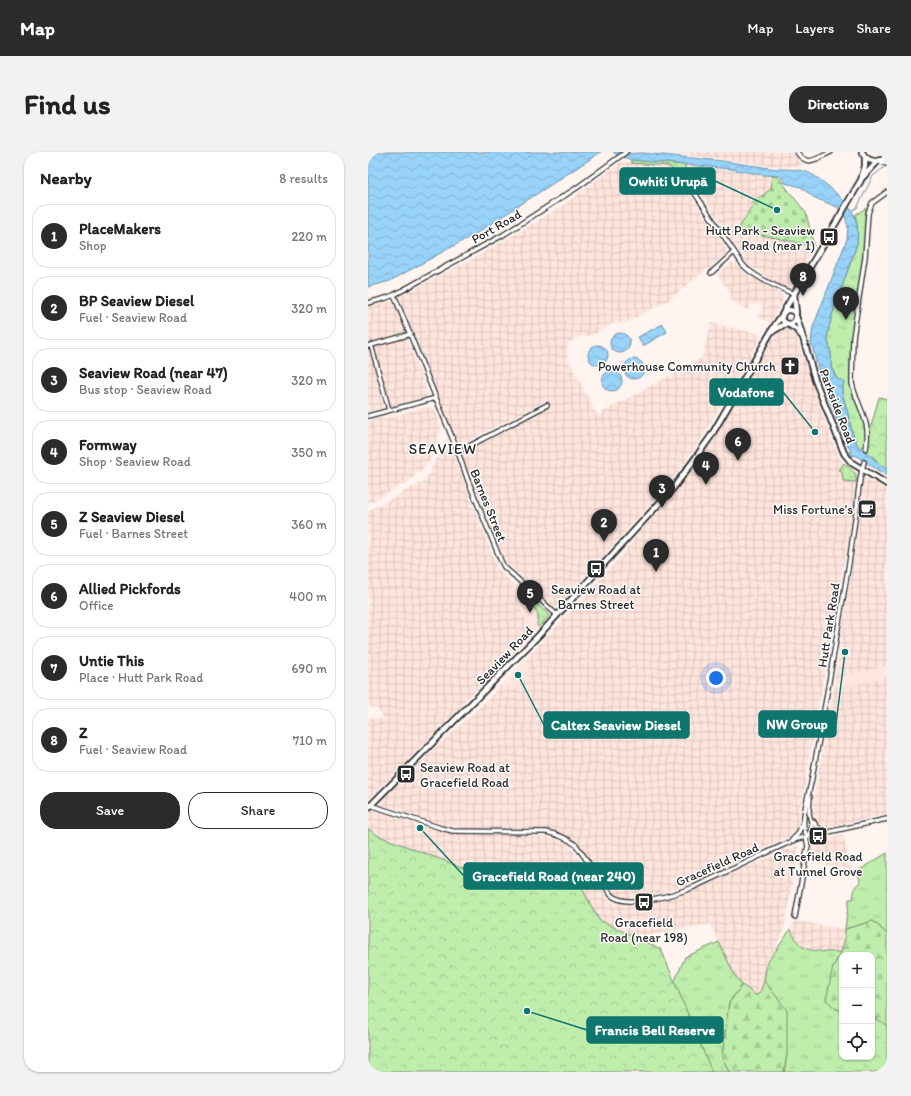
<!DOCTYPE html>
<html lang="en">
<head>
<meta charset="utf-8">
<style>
	body { margin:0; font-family:Itim,sans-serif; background:#f2f2f2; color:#222 }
	.controls { position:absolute; right:12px; bottom:12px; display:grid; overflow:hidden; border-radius:8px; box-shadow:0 1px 3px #0004 }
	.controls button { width:36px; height:36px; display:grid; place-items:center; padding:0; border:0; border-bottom:1px solid #e0e0e0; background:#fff; color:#222; font:20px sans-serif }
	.you { position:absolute; left:348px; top:526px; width:14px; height:14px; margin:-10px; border:3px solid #fff; border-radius:50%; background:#1a73e8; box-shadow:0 0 0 6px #1a73e833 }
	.badge { display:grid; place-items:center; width:26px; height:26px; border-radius:50%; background:#2b2b2b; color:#fff; font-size:13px; font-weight:700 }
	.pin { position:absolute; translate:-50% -33px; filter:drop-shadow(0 1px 2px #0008) }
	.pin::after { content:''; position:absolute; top:21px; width:14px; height:12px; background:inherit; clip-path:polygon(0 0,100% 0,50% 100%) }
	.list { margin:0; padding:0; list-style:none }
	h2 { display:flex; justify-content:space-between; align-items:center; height:52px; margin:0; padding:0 16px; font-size:17px }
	h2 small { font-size:13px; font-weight:400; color:#767676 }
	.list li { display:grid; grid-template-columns:26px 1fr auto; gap:12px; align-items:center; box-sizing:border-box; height:64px; margin:0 8px 8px; padding:0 8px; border:1px solid #e0e0e0; border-radius:16px }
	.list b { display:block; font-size:15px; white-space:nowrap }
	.list p { margin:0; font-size:13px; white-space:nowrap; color:#767676 }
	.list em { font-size:13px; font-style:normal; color:#767676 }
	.actions { display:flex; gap:8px; padding:12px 16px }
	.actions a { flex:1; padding:9px 0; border:1px solid #2b2b2b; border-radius:16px; text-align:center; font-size:14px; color:#2b2b2b }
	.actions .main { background:#2b2b2b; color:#fff }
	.icon { flex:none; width:22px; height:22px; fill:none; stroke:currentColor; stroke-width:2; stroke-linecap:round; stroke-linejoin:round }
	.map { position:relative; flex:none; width:519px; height:920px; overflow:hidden; border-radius:16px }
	header { display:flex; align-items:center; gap:24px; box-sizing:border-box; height:56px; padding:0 20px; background:#2b2b2b; color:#fff }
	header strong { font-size:19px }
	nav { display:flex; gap:22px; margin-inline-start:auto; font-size:14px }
	.intro { display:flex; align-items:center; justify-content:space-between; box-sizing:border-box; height:96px; padding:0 24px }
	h1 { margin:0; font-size:28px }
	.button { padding:10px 18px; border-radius:16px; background:#2b2b2b; color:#fff; font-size:14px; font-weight:700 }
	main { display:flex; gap:24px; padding:0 24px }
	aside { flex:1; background:#fff; border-radius:16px; box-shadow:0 1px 3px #0004 }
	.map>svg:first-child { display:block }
</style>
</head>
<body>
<header>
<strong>Map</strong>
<nav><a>Map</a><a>Layers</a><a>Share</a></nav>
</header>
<div class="intro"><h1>Find us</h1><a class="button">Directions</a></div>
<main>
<aside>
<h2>Nearby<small>8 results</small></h2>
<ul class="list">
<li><span class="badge">1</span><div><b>PlaceMakers</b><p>Shop</p></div><em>220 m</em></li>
<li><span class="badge">2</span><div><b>BP Seaview Diesel</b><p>Fuel · Seaview Road</p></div><em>320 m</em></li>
<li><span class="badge">3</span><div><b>Seaview Road (near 47)</b><p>Bus stop · Seaview Road</p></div><em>320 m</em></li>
<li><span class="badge">4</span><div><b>Formway</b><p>Shop · Seaview Road</p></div><em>350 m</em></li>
<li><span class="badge">5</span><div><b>Z Seaview Diesel</b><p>Fuel · Barnes Street</p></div><em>360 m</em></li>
<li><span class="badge">6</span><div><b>Allied Pickfords</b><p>Office</p></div><em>400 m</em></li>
<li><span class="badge">7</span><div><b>Untie This</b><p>Place · Hutt Park Road</p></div><em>690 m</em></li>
<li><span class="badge">8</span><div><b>Z</b><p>Fuel · Seaview Road</p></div><em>710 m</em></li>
</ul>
<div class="actions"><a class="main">Save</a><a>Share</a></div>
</aside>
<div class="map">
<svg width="519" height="920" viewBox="0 0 519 920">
	<defs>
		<pattern id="industrial-grid" width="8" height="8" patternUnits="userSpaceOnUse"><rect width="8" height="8" fill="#ffe6de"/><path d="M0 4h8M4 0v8" fill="none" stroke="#dbc5bf"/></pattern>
		<pattern id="grass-tufts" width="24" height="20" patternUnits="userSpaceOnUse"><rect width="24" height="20" fill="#beedac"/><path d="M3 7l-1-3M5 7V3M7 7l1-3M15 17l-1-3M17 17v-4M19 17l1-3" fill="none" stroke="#a3cb94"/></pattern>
		<pattern id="forest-firs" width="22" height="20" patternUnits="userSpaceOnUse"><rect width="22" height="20" fill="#beedac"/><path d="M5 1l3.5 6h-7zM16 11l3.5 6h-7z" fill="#a3cb94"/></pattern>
		<pattern id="cemetery-stones" width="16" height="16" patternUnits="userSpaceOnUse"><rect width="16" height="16" fill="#beedac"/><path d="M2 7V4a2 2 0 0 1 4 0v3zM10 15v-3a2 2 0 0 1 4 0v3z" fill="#a3cb94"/></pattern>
		<pattern id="park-crowns" width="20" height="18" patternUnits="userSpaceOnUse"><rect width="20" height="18" fill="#beedac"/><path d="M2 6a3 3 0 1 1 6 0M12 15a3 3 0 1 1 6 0" fill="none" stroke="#a3cb94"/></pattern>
		<pattern id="water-waves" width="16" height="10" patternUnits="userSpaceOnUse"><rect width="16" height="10" fill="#98d3f9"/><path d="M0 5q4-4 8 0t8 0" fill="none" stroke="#83b5d6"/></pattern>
	</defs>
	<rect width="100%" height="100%" fill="#fff4f0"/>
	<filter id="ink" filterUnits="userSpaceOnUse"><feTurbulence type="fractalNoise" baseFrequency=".025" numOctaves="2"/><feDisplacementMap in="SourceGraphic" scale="8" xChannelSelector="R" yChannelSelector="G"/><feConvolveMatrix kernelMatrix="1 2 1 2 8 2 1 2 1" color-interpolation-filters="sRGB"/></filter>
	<g filter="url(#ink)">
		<g fill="#ffe6de">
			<path d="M143 432H147L178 460 180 462V465L163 482Z"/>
			<path d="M158 507 163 521 149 535 143 536 133 533Z"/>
			<path d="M519 513V524L496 531 475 535 466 534 467 526 501 519Z"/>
		</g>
		<g fill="url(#industrial-grid)">
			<path d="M296 0H426L435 14 415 15Z"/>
			<path d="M253 10 301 14 317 17V13L404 24 403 37 383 52 384 54 370 78 446 94 421 135 418 136 409 131 384 115 378 110 325 29 316 35 347 78 358 97V102L344 113V117L342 118 340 116 301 148 259 170 244 172 223 184H213L202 190 199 196 200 207 229 263 334 206 343 171 392 182 394 184 330 292 302 331 190 454 185 456 138 411 95 306 97 300 181 255 182 251 179 249 176 250 94 292 91 291 88 289 32 148 33 144 36 142 106 106 144 84 197 52Z"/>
			<path d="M364 110 368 111 377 121 411 141 416 146 402 171 390 164 395 155 388 151 386 154 383 152 379 158 361 147 363 142 349 122Z"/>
			<path d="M23 149 27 151 38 177V179L36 181 0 190V154Z"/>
			<path d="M416 176 421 178 427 182 456 266 470 303 476 311 473 314 475 329 488 330 486 354 429 676 428 680 423 684 323 732 310 736 281 744 258 746 246 742 210 692 204 687 190 680 175 676H95L76 673 14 653 13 651 14 648 34 627 118 549 133 533 143 536 149 535 163 521 158 507 254 403 274 377 317 326 338 296 406 181Z"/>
			<path d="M35 186 38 188 40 190 60 242 58 245 24 254 21 253 6 196 8 193Z"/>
			<path d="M0 195 1 196 15 252 14 256 0 260Z"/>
			<path d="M57 255 67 256 73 276 64 305 56 316 41 329 0 352V269L17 266Z"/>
			<path d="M79 286 130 417 136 421 142 430 163 482 94 552 95 553 0 648V566L16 567 9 556 0 555V359L48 333 56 331Z"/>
			<path d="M498 327 502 328 519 337V513L501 519 467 526 489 383 495 329Z"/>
			<path d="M519 524V662L460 676H457L449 671 444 658 466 534 475 535 496 531Z"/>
			<path d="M3 657 66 678 82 681 100 683H144L184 685 201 693 242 749 248 752 276 753 309 744 431 693 415 783 408 792 410 795 399 811 396 829 393 838 389 843H387L384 840 374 833 365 820 342 772 269 786 231 768 204 720 180 713 101 718 11 684 0 677V660Z"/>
			<path d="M475 683 483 717 442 710 445 689Z"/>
			<path d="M427 769 477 777V787L473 800 453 799 435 795 428 787 422 777Z"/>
		</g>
		<g fill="url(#grass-tufts)" stroke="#748c6c">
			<path d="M263 8 317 13V17L308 24 301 14 263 11Z"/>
			<path d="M498 56C496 74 498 93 495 111 490 150 480 189 482 228 483 244 492 257 496 271 499 281 497 289 495 299L489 293 484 280 480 262 474 241V235L476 230 471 228 468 225 463 215V202L459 184 464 163 489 92C490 82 490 73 487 63Z"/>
			<path d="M476 311 488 322V330L475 329 474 319 471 318Z"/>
			<path d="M159 443 178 460 180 462V465L170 475C168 471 170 470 170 465 169 457 162 450 158 444Z"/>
			<path d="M519 701V782L505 769 477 777 481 747H485L487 735 492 730 490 719Z"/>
			<path d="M422 777C425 782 429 791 435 795 442 800 464 800 473 800L465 815 468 857 474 858V905H504V865L514 870 519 874V920H416L419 902 396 829 399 811 418 784Z"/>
			<path d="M351 790 365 820 374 833 361 851 354 905 361 920H284L289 871 317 805Z"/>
		</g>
		<g fill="url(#forest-firs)" stroke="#748c6c">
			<path d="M505 769 519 782V874L514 870 504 865V803H474V858L468 857 458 848 465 815 473 800 477 787V777Z"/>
			<path d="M396 829 419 858V902L416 920H361L354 905 361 851 374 833 384 840 387 843H389L393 838Z"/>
		</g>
		<path fill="url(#cemetery-stones)" stroke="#748c6c" d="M404 24 410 25 438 61 446 94 370 78 384 54 383 52 403 37Z"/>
		<g fill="url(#park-crowns)" stroke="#748c6c">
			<path d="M511 245 519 247V317L515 315 499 299 502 278Z"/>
			<path d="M0 677 11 684 101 718 180 713 205 720 231 768 293 797 344 920H0Z"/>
		</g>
		<g fill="url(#water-waves)" stroke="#6c90a7">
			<path d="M0 0H233L109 81 22 129 0 135Z"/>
			<path d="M245 0H259L265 2 268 1H275C301 4 328 6 354 9 370 11 386 14 402 16 414 18 427 16 439 20 452 25 483 52 487 65 490 74 490 83 489 92L464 163 459 184 463 202V215L468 225 471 228H474L476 230 474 235V241L480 262 484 280 489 293 519 318V324L487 303 483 305V300L472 276 451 220 443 190 445 175 479 87 480 75 477 64 469 55 445 45 433 35 417 31 412 24 395 23 363 17 263 8 249 3Z"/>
			<path d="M295 172 299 180 275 194 270 185Z"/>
			<circle cx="252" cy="191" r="10"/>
			<circle cx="230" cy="203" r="10"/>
			<circle cx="266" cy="217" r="10"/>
			<circle cx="244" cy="229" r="10"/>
		</g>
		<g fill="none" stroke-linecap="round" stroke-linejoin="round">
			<path stroke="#6c90a7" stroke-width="1" d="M483 59 489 56 505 24 518 14"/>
			<g stroke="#2b2b2b" stroke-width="6">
				<g id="street">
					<path d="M429 0C439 16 449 6 463 0"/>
					<path d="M511 9 519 12"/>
					<path d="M322 34 375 113C386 125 411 136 426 142"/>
					<path d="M343 121 366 100"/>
					<path d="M26 143 90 300 99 326 133 409 136 415 144 422 189 463"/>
					<path d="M0 151 18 146 26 143 135 83 210 35 258 0"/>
					<path d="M3 193 21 258"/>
					<path d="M0 194 43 182"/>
					<path d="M0 264 68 246"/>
					<path d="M498 297C499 290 500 284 499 277 497 261 487 247 484 231L485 186 497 105 500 61 504 51 519 40"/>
					<path d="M90 300 179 253"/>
					<path d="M2 653 73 676 85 679 178 680C189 682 199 686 208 693L243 743C259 758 308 742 326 735L411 695 429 687 519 667"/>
					<path d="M445 669 449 675 458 680"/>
					<path d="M440 684C429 675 442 639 444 626 457 555 469 483 481 411 484 392 486 373 489 354 490 339 492 324 496 310"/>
					<path d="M440 684C448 672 441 670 441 659 441 654 442 649 442 645"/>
					<path d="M424 688 430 682 435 670"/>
					<path d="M427 765 439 698 440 694 438 685"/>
				</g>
			</g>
			<g stroke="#2b2b2b" stroke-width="8">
				<g id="secondary">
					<path d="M495 25 510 9"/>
					<path d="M426 142 428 161"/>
					<circle cx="421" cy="165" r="7"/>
					<path d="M416 159 493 28 497 14V5"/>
					<path d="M428 164 436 189 447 228 476 301 484 311 519 332"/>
					<path d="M405 179 415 173 420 172 429 178 433 183"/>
					<path d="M0 656 171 483 306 335 326 308 343 284 407 173 414 163"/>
				</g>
			</g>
			<g stroke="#2b2b2b" stroke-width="8">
				<path id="primary" d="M494 0C499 10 510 12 519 5"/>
			</g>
			<use href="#street" stroke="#fff" stroke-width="3.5"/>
			<use href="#secondary" stroke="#fff" stroke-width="4.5"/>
			<use href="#primary" stroke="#fff" stroke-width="5"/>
		</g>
	</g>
	<defs>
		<g id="bus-square" transform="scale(1)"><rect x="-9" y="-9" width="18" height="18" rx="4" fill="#2b2b2b" stroke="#fff"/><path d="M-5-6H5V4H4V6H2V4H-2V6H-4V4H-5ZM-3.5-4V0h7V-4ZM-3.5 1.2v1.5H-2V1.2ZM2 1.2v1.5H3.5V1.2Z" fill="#fff"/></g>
		<g id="church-square" transform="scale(1)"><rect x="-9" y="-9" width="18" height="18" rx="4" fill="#2b2b2b" stroke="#fff"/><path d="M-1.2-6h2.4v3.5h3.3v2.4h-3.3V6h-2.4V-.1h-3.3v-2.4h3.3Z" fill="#fff"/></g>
		<g id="cafe-square" transform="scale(1)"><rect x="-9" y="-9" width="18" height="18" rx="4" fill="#2b2b2b" stroke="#fff"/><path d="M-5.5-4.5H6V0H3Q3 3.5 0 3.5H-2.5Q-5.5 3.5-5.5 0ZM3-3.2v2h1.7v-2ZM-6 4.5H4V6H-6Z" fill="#fff"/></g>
	</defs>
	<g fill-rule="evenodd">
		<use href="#bus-square" x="461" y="85"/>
		<use href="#church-square" x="422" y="214"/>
		<use href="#cafe-square" x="499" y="357"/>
		<use href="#bus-square" x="228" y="417"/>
		<use href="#bus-square" x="38" y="622"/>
		<use href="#bus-square" x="450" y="684"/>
		<use href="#bus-square" x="276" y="750"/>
	</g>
	<g text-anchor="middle" stroke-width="3" stroke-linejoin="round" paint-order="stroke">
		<g font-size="13" fill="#2b2b2b" stroke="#fff">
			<text transform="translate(128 74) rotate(-30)" y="5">Port Road</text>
			<text transform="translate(470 254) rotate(69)" y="5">Parkside Road</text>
			<text transform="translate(121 353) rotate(68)" y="5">Barnes Street</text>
			<text transform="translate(460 473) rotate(-81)" y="5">Hutt Park Road</text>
			<text transform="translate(136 503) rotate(-46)" y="5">Seaview Road</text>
			<text transform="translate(349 712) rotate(-24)" y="5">Gracefield Road</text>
		</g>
		<g font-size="13" fill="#2b2b2b" stroke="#fff" text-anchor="end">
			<text x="447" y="83">Hutt Park - Seaview<tspan x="447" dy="15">Road (near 1)</tspan></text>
			<text x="408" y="219">Powerhouse Community Church</text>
			<text x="485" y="362">Miss Fortune's</text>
			<text x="228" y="442" text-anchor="middle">Seaview Road at<tspan x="228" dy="15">Barnes Street</tspan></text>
			<text x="52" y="620" text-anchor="start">Seaview Road at<tspan x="52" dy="15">Gracefield Road</tspan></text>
			<text x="450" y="709" text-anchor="middle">Gracefield Road<tspan x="450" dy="15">at Tunnel Grove</tspan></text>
			<text x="276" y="775" text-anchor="middle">Gracefield<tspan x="276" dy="15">Road (near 198)</tspan></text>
		</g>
		<g font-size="15" letter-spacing="1" fill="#2b2b2b" stroke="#fff">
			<text x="75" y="302">SEAVIEW</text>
		</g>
	</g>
	<path fill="none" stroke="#0f766e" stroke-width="1.5" d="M409 58L347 29M447 280L415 240M477 500L468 572M150 523L176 573M52 676L96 724M159 859L219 878"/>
	<g fill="#0f766e" stroke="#fff" stroke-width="1.5">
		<circle cx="409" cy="58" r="4"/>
		<circle cx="447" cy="280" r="4"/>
		<circle cx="477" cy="500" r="4"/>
		<circle cx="150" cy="523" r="4"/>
		<circle cx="52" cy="676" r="4"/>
		<circle cx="159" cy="859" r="4"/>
	</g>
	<g fill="#0f766e" stroke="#0f766e" stroke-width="1.5">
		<rect x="252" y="16" width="95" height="26" rx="4"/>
		<rect x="342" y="227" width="73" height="26" rx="4"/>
		<rect x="391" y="559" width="77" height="26" rx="4"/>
		<rect x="176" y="560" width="145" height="26" rx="4"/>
		<rect x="96" y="711" width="179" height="26" rx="4"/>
		<rect x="219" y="865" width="136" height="26" rx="4"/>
	</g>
	<g font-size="14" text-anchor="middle" font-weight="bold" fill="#fff">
		<text x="300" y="34">Owhiti Urupā</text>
		<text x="378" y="245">Vodafone</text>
		<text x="429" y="577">NW Group</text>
		<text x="248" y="578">Caltex Seaview Diesel</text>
		<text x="186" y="729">Gracefield Road (near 240)</text>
		<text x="287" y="883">Francis Bell Reserve</text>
	</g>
</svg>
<div class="controls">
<button>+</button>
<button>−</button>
<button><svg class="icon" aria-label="locate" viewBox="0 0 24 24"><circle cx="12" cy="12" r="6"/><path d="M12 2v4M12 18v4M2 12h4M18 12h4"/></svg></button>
</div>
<div class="you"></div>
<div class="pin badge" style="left:288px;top:420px">1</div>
<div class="pin badge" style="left:236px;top:390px">2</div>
<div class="pin badge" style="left:294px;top:356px">3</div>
<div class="pin badge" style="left:338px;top:333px">4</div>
<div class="pin badge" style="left:162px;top:461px">5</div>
<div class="pin badge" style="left:370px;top:309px">6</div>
<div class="pin badge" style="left:478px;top:168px">7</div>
<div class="pin badge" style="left:435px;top:144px">8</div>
</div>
</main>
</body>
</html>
